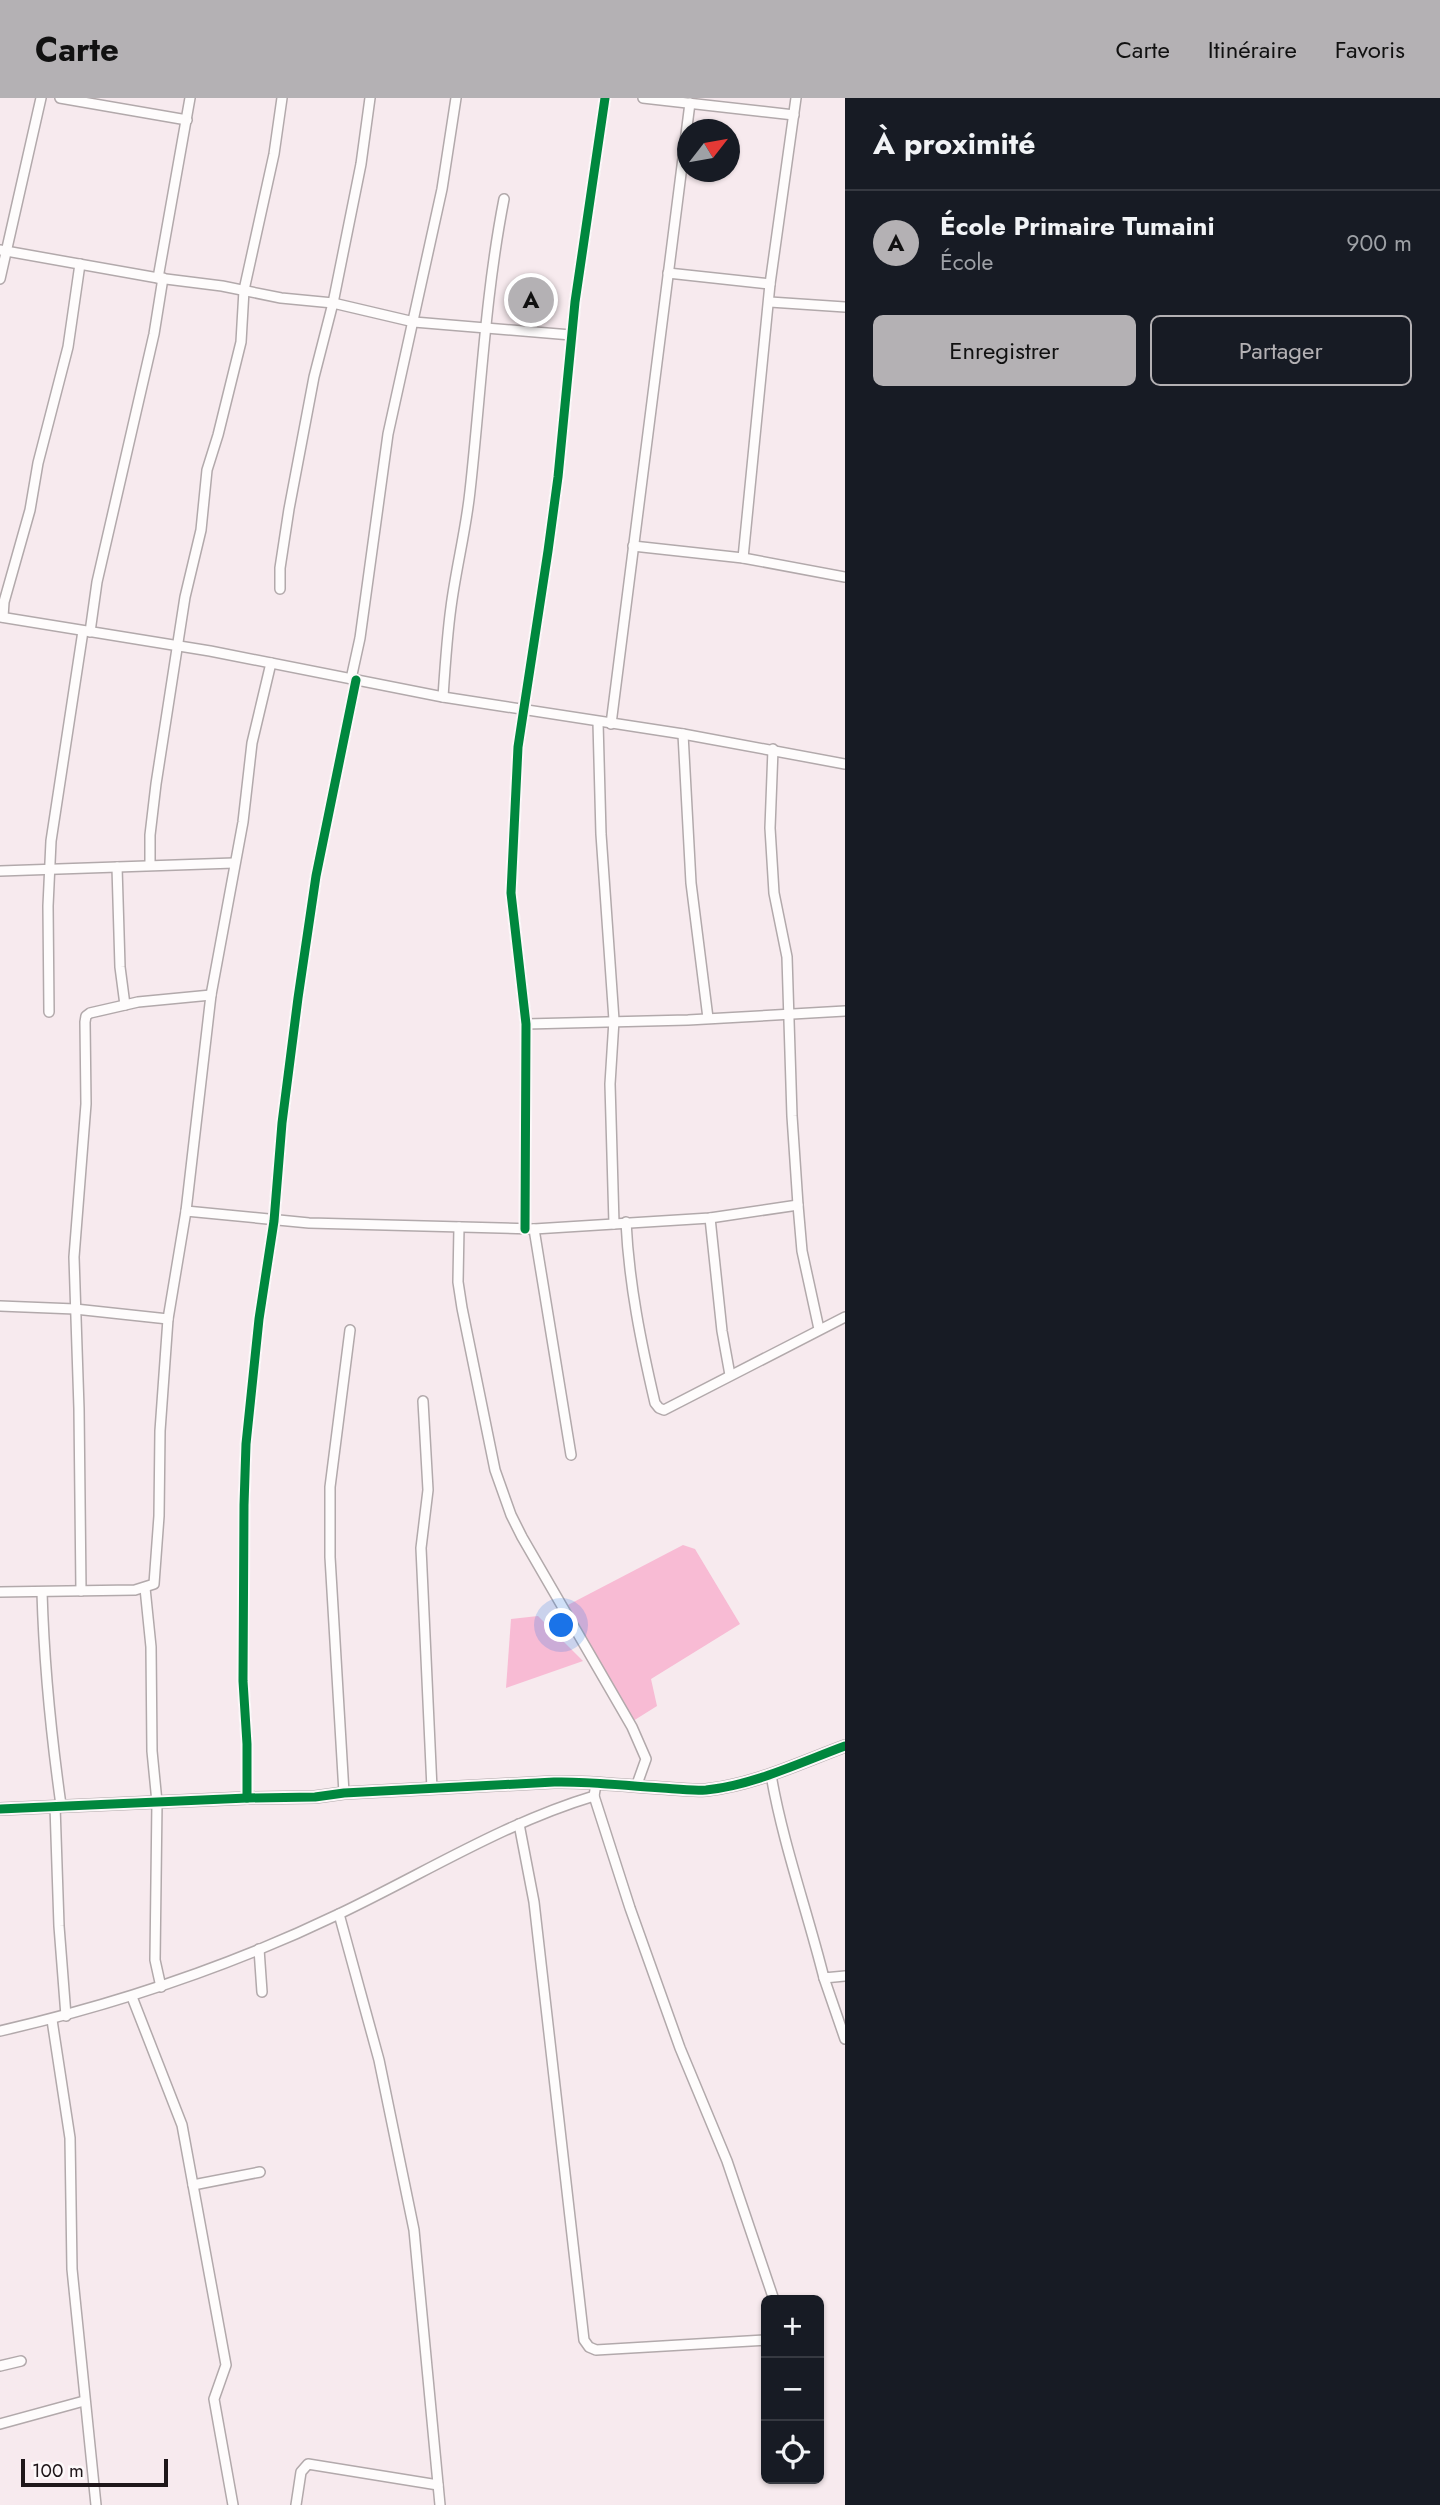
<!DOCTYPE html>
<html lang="fr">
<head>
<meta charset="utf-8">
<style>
	body { margin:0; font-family:Jost,sans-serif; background:#242831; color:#f1f3f6 }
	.controls { position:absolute; right:21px; bottom:21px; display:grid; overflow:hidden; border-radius:10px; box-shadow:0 2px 5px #0004 }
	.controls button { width:63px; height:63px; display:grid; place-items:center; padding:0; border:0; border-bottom:2px solid #363941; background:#171b24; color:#f1f3f6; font:35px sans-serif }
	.compass { position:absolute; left:677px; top:21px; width:63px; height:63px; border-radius:50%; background:#171b24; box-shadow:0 2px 5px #0004; rotate:59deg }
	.scale { position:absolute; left:21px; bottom:18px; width:147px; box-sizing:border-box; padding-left:7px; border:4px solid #1e1619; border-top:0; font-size:19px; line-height:24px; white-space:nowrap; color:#1e1619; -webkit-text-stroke:5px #fcf8f9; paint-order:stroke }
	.you { position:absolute; left:562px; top:1528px; width:24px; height:24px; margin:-18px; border:5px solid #fff; border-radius:50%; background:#1a73e8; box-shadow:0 0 0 10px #1a73e833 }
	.badge { display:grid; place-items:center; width:46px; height:46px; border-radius:50%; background:#b4b1b4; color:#111; font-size:23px; font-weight:700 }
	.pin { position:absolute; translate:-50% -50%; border:4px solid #fff; box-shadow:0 2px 7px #0006 }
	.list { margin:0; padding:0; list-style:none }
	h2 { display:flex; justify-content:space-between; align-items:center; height:91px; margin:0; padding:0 28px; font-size:30px }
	h2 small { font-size:23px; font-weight:400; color:#9ea1a6 }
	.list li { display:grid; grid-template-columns:46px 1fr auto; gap:21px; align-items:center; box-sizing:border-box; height:105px; padding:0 28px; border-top:2px solid #363941 }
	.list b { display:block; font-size:26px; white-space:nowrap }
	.list p { margin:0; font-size:23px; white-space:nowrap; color:#9ea1a6 }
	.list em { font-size:23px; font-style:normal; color:#9ea1a6 }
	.actions { display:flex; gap:14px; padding:21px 28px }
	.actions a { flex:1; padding:16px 0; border:2px solid #b4b1b4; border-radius:10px; text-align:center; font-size:24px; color:#b4b1b4 }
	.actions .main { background:#b4b1b4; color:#111 }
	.icon { flex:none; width:38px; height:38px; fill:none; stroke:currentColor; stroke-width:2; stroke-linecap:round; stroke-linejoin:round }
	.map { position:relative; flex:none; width:845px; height:2407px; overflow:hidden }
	header { display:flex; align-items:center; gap:42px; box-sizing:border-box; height:98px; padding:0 35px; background:#b4b1b4; color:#111 }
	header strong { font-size:33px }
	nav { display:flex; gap:38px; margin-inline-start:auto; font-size:24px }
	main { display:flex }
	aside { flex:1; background:#171b24 }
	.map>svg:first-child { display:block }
</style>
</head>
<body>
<header>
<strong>Carte</strong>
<nav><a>Carte</a><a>Itinéraire</a><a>Favoris</a></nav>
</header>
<main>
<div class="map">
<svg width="845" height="2407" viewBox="0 0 845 2407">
	<rect width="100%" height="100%" fill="#f7eaee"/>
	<g fill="#f8bbd4">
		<path d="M683 1447 695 1451 740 1526 651 1581 657 1608 633 1623 566 1508Z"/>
		<path d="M538 1518 583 1563 506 1590 511 1521Z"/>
	</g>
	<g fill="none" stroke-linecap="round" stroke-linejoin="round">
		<g stroke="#b2a9ab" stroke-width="12">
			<g id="minor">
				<path d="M60 0 187 22"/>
				<path d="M643 0 794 17"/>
				<path d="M0 152 158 180 222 188 281 200 333 205 414 224 571 237"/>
				<path d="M668 175 770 186"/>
				<path d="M158 180 190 0"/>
				<path d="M0 181 41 0"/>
				<path d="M770 204 845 209"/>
				<path d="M633 448 743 460 845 479"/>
				<path d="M743 460 770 186 796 0"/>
				<path d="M280 491V470L289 411 314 279 333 205 361 66 370 0"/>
				<path d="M0 519 210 553 443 599 683 636 845 666"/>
				<path d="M3 519 4 504 30 412 38 365 68 249 80 166"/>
				<path d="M90 534 97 484 154 236 163 180"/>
				<path d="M351 581 360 540 388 336 442 91 456 0"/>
				<path d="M443 599C445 569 447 538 451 509 456 470 466 432 470 393 481 295 485 198 504 101"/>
				<path d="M598 624 601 736 614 922 610 986 614 1126"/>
				<path d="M611 626 690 5"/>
				<path d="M683 636 691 785 708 920"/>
				<path d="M773 651 770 730 774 795 787 859 792 1018 798 1107 802 1153 819 1231"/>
				<path d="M150 767V737L156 686 185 499 201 432 207 372 218 337 241 244 244 192 274 56 282 0"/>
				<path d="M117 769 120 869 125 907"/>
				<path d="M0 773 234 765"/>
				<path d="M49 914 48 808 51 743 83 533"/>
				<path d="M526 926 688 922 845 913"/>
				<path d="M186 1113 309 1125 534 1131 710 1120 798 1107"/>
				<path d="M710 1120 722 1233 730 1277"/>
				<path d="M626 1124C629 1186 641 1245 655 1305L659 1310 664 1312 845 1219"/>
				<path d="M459 1129 458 1184 462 1210 495 1372 511 1417 522 1439 632 1629 646 1661 636 1689"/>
				<path d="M525 1131 526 926 511 795 518 649 548 453 558 379 575 204 605 0"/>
				<path d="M534 1131 571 1357"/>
				<path d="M0 1208 75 1211 168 1221 186 1113 211 897 243 724 252 645 271 565"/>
				<path d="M423 1303 428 1392 421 1450 432 1691"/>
				<path d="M145 1490 151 1549 152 1653 157 1704 155 1862 161 1889"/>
				<path d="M81 1493 79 1311 74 1159 86 1006 85 924 86 918 90 915 138 904 211 897"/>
				<path d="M0 1494 135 1492 154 1486 159 1418 160 1333 168 1221"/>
				<path d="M42 1494C44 1566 51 1636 61 1707"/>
				<path d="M771 1677C783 1746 807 1812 824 1880L845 1878"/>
				<path d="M344 1695 330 1459V1389L350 1232"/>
				<path d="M594 1698 630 1810 680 1950 727 2063 774 2202"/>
				<path d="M247 1700V1646L243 1583 244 1407 246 1346 259 1221 274 1123 282 1025 298 900 316 778 356 582"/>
				<path d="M55 1708 59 1828 66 1918"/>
				<path d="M519 1726 534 1804 584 2242 589 2249 596 2252 766 2242"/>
				<path d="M339 1816 379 1962 414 2132 440 2407"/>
				<path d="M259 1851 262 1894"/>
				<path d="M824 1880 845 1941"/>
				<path d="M132 1899 182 2027 226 2267 214 2301 233 2407"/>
				<path d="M52 1922 70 2040 72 2171 96 2407"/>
				<path d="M0 1933C117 1906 231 1868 339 1816 423 1776 504 1725 594 1698L596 1686"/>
				<path d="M193 2087 260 2074"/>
				<path d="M0 2268 21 2263"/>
				<path d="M0 2326 84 2303"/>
				<path d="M296 2407 301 2374 308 2366 438 2387"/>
			</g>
		</g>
		<g stroke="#b2a9ab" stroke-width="14">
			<path id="tertiary" d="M0 1711 247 1700 315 1699 344 1695 554 1684C590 1683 626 1688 662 1690 676 1691 691 1693 706 1692 754 1687 799 1665 845 1648"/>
		</g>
		<use href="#minor" stroke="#fefcfc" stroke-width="9"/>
		<use href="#tertiary" stroke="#fefcfc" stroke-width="10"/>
		<g stroke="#fcf8f9" stroke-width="13">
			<g id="cycleway">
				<path d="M525 1131 526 926 511 795 518 649 548 453 558 379 575 204 605 0"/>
				<path d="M247 1700V1646L243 1583 244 1407 246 1346 259 1221 274 1123 282 1025 298 900 316 778 356 582"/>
				<path d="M0 1711 247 1700 315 1699 344 1695 554 1684C590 1683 626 1688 662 1690 676 1691 691 1693 706 1692 754 1687 799 1665 845 1648"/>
			</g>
		</g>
		<use href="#cycleway" stroke="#00873e" stroke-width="9"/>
	</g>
</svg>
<div class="controls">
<button>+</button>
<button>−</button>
<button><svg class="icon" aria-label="locate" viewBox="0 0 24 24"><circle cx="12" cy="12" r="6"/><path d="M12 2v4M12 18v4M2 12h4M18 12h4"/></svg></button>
</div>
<svg class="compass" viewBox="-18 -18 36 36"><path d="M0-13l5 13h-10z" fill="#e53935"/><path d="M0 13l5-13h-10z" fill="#9ea1a6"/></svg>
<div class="scale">100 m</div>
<div class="you"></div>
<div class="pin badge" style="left:531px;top:202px">A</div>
</div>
<aside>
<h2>À proximité<small></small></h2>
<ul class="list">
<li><span class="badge">A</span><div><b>École Primaire Tumaini</b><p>École</p></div><em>900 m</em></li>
</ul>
<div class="actions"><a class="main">Enregistrer</a><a>Partager</a></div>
</aside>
</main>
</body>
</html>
